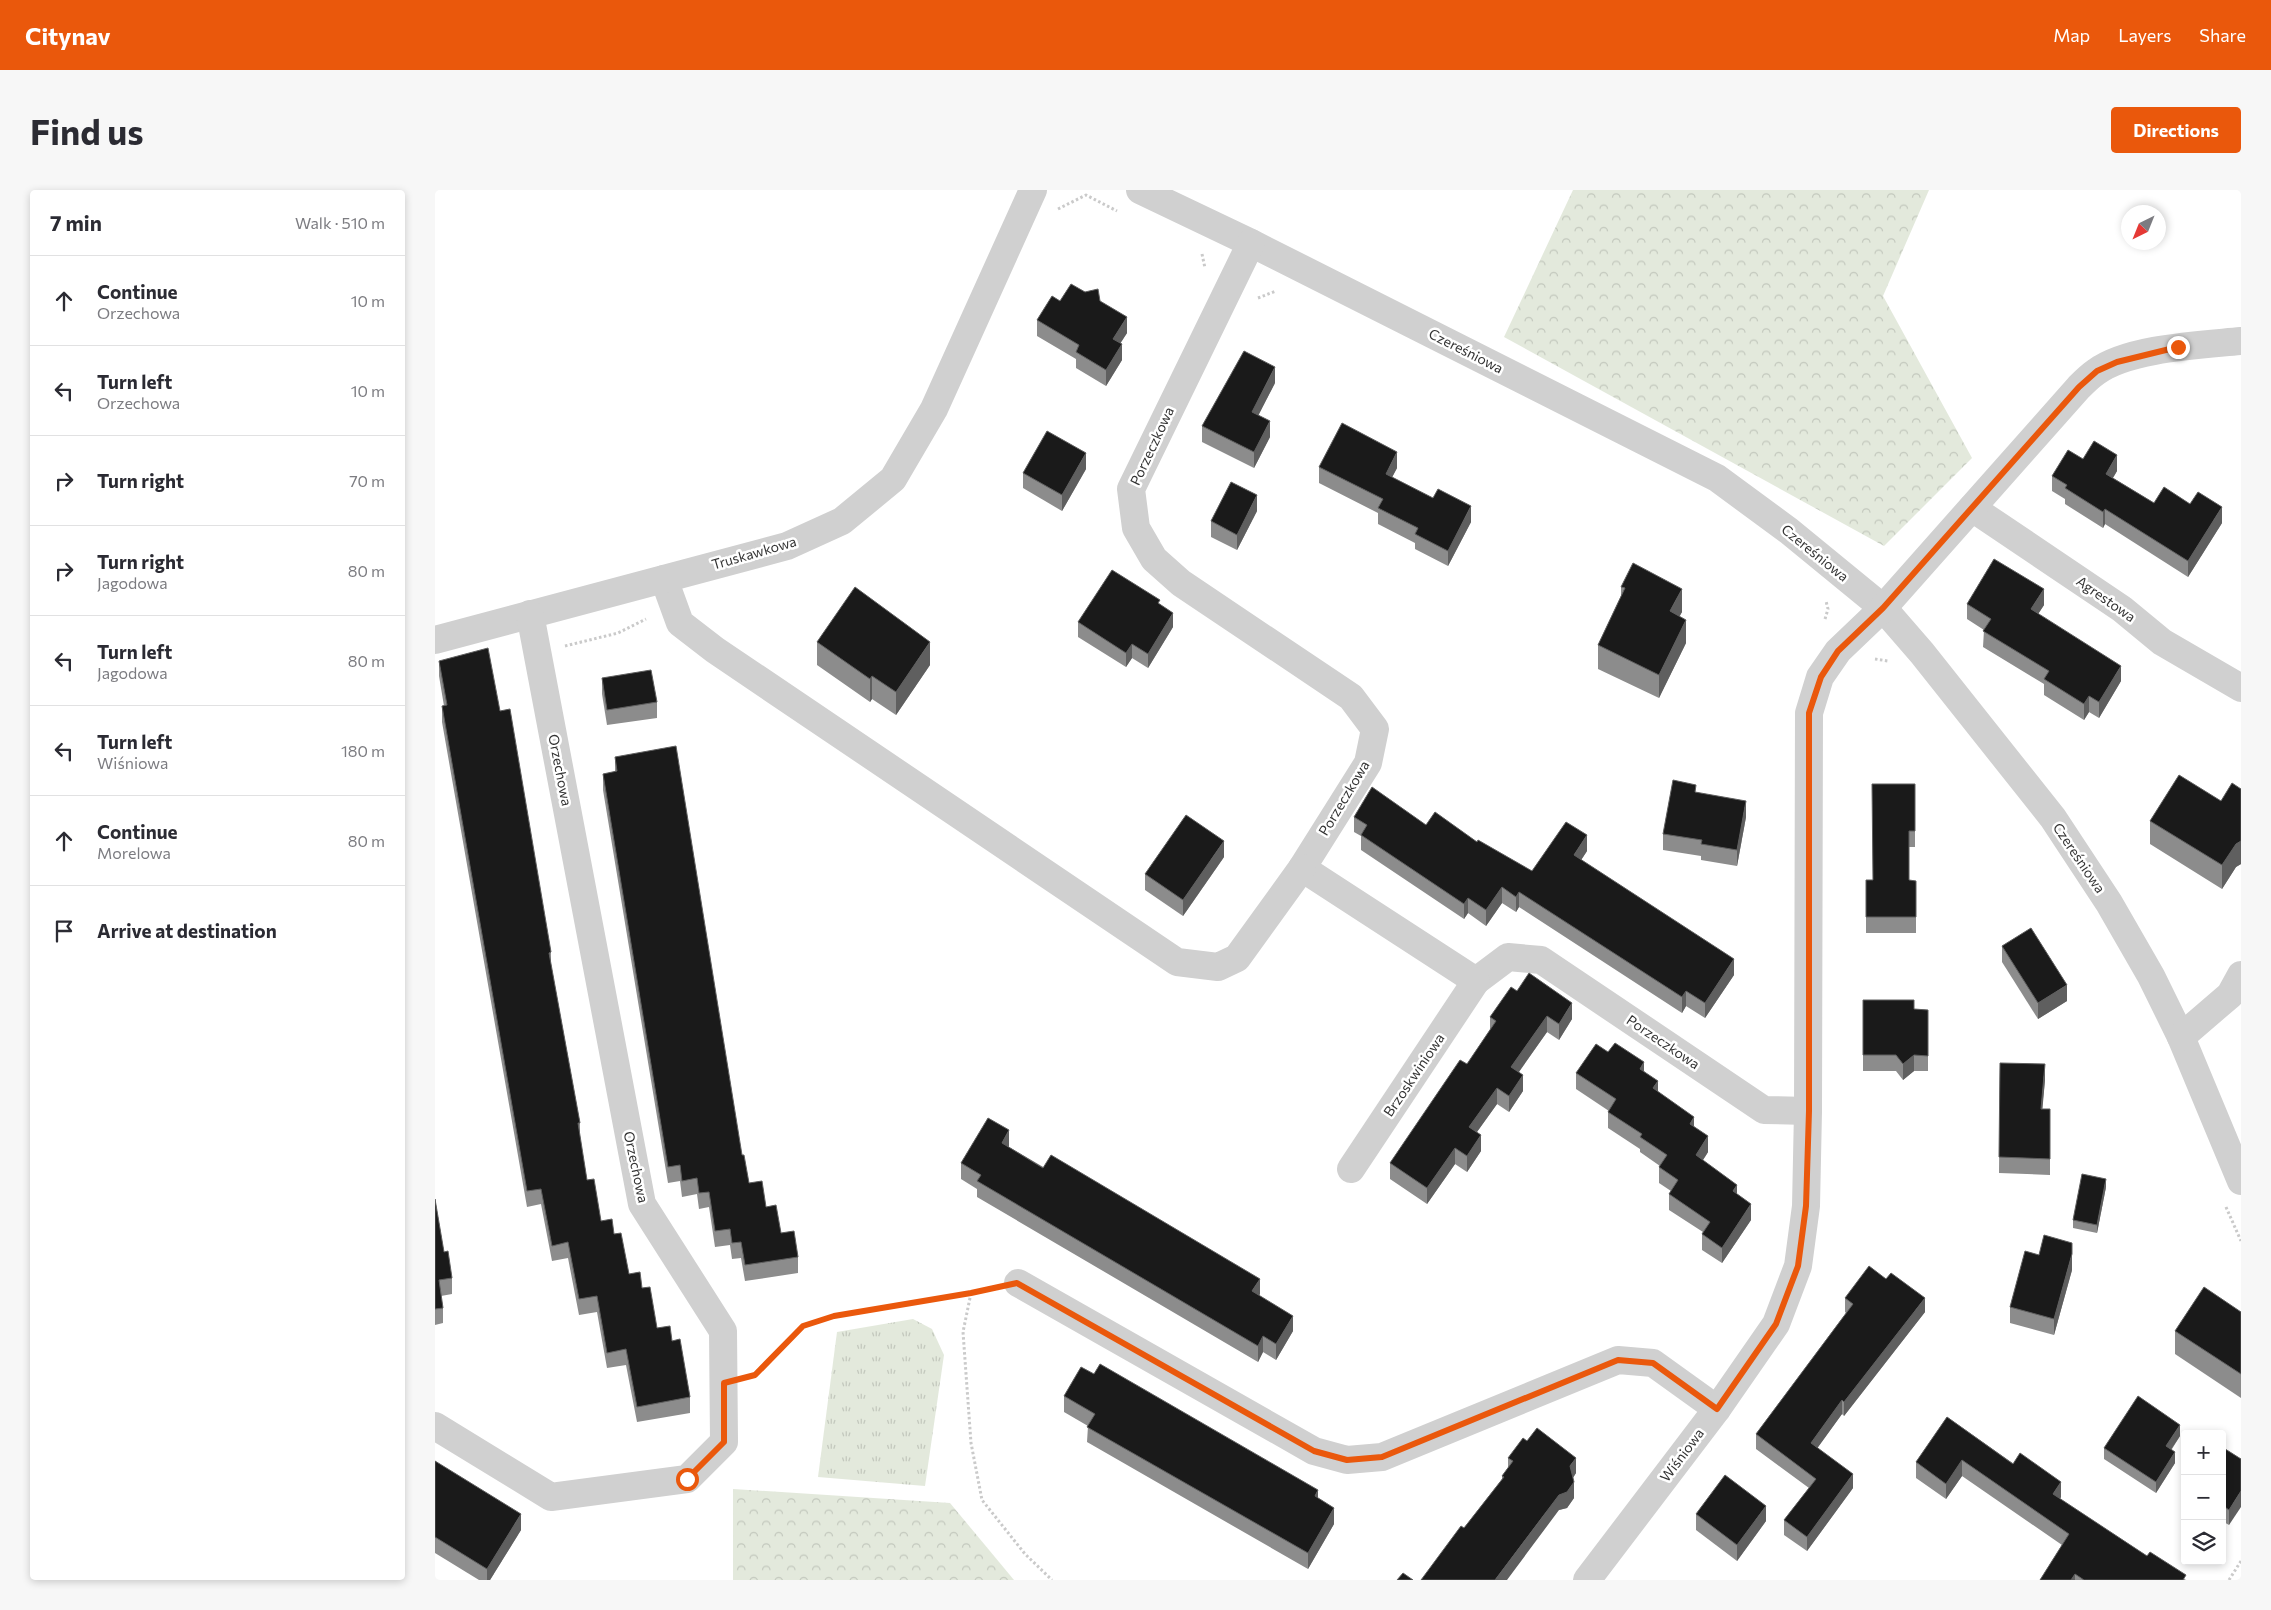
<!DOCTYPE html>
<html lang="en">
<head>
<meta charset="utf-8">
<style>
	body { margin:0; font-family:Commissioner,sans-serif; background:#f7f7f7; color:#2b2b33 }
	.controls { position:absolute; right:15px; bottom:15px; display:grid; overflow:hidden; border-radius:5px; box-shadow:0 2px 8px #0003 }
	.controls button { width:45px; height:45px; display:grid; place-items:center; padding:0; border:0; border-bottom:1px solid #e1e1e2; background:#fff; color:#2b2b33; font:25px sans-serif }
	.compass { position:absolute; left:1686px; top:15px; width:45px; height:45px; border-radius:50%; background:#fff; box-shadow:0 2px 8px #0003; rotate:223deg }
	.stop { position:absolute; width:15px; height:15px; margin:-11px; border:4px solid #ea580c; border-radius:50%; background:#fff }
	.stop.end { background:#ea580c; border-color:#fff; box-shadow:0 1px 5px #0008 }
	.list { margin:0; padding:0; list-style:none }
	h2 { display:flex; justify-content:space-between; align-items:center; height:65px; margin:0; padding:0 20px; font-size:21px }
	h2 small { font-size:16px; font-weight:400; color:#7c7c81 }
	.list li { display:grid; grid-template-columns:32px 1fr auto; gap:15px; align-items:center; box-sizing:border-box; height:90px; padding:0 20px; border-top:1px solid #e1e1e2 }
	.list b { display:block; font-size:19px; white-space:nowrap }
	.list p { margin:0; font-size:16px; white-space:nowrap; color:#7c7c81 }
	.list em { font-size:16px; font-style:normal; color:#7c7c81 }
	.icon { flex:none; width:28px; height:28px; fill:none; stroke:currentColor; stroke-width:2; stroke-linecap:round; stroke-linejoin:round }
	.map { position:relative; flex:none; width:1806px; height:1390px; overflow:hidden; border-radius:5px }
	header { display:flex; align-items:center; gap:30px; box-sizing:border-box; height:70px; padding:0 25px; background:#ea580c; color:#fff }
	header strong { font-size:24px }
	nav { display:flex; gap:28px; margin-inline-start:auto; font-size:18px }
	.intro { display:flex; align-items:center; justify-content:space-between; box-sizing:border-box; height:120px; padding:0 30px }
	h1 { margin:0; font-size:35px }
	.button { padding:12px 22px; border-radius:5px; background:#ea580c; color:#fff; font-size:18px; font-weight:700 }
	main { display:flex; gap:30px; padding:0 30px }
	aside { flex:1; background:#fff; border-radius:5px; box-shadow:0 2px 8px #0003 }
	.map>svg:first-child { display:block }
</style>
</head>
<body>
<header>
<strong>Citynav</strong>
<nav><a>Map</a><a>Layers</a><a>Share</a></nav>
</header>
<div class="intro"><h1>Find us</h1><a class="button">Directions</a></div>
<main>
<aside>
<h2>7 min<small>Walk · 510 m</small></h2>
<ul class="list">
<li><svg class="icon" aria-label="ahead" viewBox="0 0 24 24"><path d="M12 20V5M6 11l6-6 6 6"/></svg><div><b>Continue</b><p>Orzechowa</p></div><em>10 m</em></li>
<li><svg class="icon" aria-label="left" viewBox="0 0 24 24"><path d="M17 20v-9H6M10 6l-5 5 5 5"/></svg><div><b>Turn left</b><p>Orzechowa</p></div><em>10 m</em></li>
<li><svg class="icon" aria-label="right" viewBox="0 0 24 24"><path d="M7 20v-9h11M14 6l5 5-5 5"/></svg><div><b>Turn right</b></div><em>70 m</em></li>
<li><svg class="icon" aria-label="right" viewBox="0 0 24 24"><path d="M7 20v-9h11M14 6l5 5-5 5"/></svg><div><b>Turn right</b><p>Jagodowa</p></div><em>80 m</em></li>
<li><svg class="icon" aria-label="left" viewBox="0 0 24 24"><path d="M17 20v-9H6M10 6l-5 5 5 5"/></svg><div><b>Turn left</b><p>Jagodowa</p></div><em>80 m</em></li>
<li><svg class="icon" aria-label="left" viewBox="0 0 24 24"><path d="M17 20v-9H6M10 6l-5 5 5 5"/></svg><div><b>Turn left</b><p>Wiśniowa</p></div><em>180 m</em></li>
<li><svg class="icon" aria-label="ahead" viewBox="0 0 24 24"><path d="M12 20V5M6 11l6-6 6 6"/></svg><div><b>Continue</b><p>Morelowa</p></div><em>80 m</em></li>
<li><svg class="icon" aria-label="arrive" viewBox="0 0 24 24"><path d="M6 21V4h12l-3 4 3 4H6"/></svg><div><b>Arrive at destination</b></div></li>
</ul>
</aside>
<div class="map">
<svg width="1806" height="1390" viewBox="0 0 1806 1390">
	<defs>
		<pattern id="grass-tufts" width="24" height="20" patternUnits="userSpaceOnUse" patternTransform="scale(1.25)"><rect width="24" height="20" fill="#e3e9dc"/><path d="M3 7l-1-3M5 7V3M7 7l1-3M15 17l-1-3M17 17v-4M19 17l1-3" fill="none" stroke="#c3c8bd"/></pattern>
		<pattern id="forest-crowns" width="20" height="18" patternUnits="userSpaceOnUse" patternTransform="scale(1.25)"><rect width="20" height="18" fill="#e3e9dc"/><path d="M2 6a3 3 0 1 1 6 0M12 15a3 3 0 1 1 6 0" fill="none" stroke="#c3c8bd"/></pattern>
	</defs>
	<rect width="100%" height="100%" fill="#fff"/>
	<path fill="url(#grass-tufts)" d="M478 1129 497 1139 509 1165 490 1296 383 1287 402 1142Z"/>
	<g fill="url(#forest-crowns)">
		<path d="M1138 0H1494L1448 106 1537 268 1449 356 1069 147Z"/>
		<path d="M298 1299 515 1313 579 1390H298Z"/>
	</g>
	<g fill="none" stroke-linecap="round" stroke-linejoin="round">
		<g stroke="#cacaca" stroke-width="3" stroke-dasharray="2.5 2.5" stroke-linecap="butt">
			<path d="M623 19 651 5 682 21"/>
			<path d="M767 64 770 78"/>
			<path d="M823 108 841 101"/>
			<path d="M1390 429 1393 419 1391 411"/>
			<path d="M130 456 183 443 211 429"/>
			<path d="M1440 469 1453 471"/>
			<path d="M1791 1017 1806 1051"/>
			<path d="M536 1103 528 1142 536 1253 547 1310 590 1364 617 1390"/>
			<path d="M318 1185 369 1136 399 1126 555 1099"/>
			<path d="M1794 1390 1806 1371"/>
		</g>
		<g stroke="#d0d0d0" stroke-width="28">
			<path d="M705 0 816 53 1282 288 1354 341 1448 418 1487 463 1618 628 1674 713 1716 786 1746 847 1806 991"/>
			<path d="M816 53 696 299 701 338 719 369 746 393 916 507 940 539 933 573 867 678 1041 791 1073 767 1106 770 1329 920 1373 921"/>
			<path d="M1537 318 1687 419 1727 452 1806 498"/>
			<path d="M229 389 245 433 280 460 742 772 783 777 802 768 867 678"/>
			<path d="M0 450 352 356 407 331 458 289 499 219 598 0"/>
			<path d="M1746 847 1795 805 1806 785"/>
			<path d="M916 979 1041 791"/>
			<path d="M583 1093 879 1261 912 1270 947 1267 1183 1170 1218 1173 1282 1219"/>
			<path d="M0 1236 116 1307 252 1289 289 1252 288 1141 207 1014 95 424"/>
			<path d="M1152 1390 1282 1219 1341 1134 1363 1076 1371 1016 1373 921 1374 523 1385 487 1403 461 1448 418 1644 197C1649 192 1655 186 1661 182 1693 158 1766 155 1806 151"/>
		</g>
	</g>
	<g fill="#8c8c8c">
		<path d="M625 111H665L692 143 685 153 687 170 671 196 641 178V169L602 146V130Z"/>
		<path d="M840 193 823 225 835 247 819 278 767 252V236Z"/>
		<path d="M1648 269 1682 281 1678 288 1719 313 1787 333 1753 387 1670 334 1668 338 1630 314V309L1617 301V286Z"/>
		<path d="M884 277 962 278 957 287 1036 332 1013 376 980 359V353L943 334V323L884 293Z"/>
		<path d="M651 279 627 321 588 298V283Z"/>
		<path d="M822 321 802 360 776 347V331Z"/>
		<path d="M1186 397 1247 422 1244 426 1251 453 1224 508 1163 479V455L1186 406Z"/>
		<path d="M725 414 738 437 713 478 697 468 691 477 643 447V432Z"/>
		<path d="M1532 414 1609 415 1603 424 1686 491 1664 528 1654 522 1649 530 1609 505V494L1548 457 1549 440 1532 429Z"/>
		<path d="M382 452 495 475 461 525 437 509 435 512 382 475Z"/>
		<path d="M4 471 65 521 116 762V774L145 933V947L152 990 166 1031 179 1044 194 1084 207 1098 222 1138 237 1151 255 1207V1223L202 1232 191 1175 172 1178 162 1122 144 1125 133 1068 117 1071 106 1014 92 1017 7 532V516H9L4 486Z"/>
		<path d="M167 488 222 512V528L172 535 167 504Z"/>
		<path d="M180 567 307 965 314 993 331 1017 346 1043 363 1067V1083L310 1091 306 1068 297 1069 295 1055 280 1057 274 1017 264 1019 262 1004 247 1007 245 991 233 993 168 600V584L180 582Z"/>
		<path d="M1480 594V657H1474V690L1481 691V743H1431V690H1438Z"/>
		<path d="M1806 599V674L1801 677 1787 699 1715 654V631L1786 611Z"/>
		<path d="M1261 603 1311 627 1302 676 1266 670V666L1228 660V644Z"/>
		<path d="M919 627 991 635 1042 652 1097 681 1152 661 1146 670 1299 785 1270 828 1251 816 1247 823 1084 717 1081 722 1067 713 1051 736 1033 723 1029 729 926 660V646L919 642Z"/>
		<path d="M789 667 748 726 710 700V684Z"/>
		<path d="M1567 756 1632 811 1603 829 1567 772Z"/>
		<path d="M1082 801 1137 829 1124 850 1112 842 1084 882 1088 901 1074 922 1062 914 1042 942 1046 961 1032 982 1020 974 992 1014 955 989V973L1032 874 1055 840V827Z"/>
		<path d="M1428 810 1479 819 1493 820V881H1479L1468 890 1461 881H1428Z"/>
		<path d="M1173 862 1209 881 1223 902 1259 936 1273 962 1268 970 1302 1005 1316 1030 1287 1073 1267 1060V1044L1268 1042 1234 1020V1004L1236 1001 1224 993V977L1225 976 1205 962V959L1173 938V922L1174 921 1141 899V883Z"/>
		<path d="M1565 873 1610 890 1607 919H1615V985L1564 983Z"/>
		<path d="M574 956V957L825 1104 824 1105 858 1141 841 1170 828 1162 823 1172 542 1007V999L526 989V973Z"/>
		<path d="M1671 997 1662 1043 1638 1038V1030Z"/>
		<path d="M0 1009 9 1062 17 1088V1104L6 1106 8 1118V1133L0 1135Z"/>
		<path d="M1637 1080 1619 1145 1575 1133V1117Z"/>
		<path d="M1410 1108 1490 1122 1409 1226 1407 1224 1382 1258 1418 1298 1372 1361 1349 1345V1330L1374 1298 1321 1259V1244L1411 1123 1410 1122Z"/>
		<path d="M1806 1122V1208L1740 1164V1141Z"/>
		<path d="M659 1184 899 1334 873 1379 652 1252 653 1236 629 1222V1206Z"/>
		<path d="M1512 1227 1626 1307 1625 1309 1712 1366 1751 1390H1605L1627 1355 1527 1286 1511 1309 1481 1288V1272Z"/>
		<path d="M1745 1246 1737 1259 1740 1273 1721 1303 1669 1269V1258Z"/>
		<path d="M1787 1257 1806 1269 1794 1335 1787 1331Z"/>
		<path d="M1073 1268 1141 1283 1138 1288 1139 1308 1132 1318 1124 1320 1029 1338 1067 1289V1286L1073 1278Z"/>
		<path d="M0 1271 86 1340 55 1390H44L0 1363Z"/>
		<path d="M1261 1324 1331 1331 1302 1371 1261 1340Z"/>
	</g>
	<g fill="#5f5f5f">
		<path d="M692 127V143L678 165V149Z"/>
		<path d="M687 154V170L671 196V180Z"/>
		<path d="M840 177V193L817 238V222Z"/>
		<path d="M835 231V247L819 278V262Z"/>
		<path d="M962 262V278L951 299V284Z"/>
		<path d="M651 263V279L627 321V305Z"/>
		<path d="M1682 265V281L1671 299V284Z"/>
		<path d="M822 305V321L802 360V345Z"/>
		<path d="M1036 316V332L1013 376V361Z"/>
		<path d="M1787 317V333L1753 387V371Z"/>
		<path d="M1670 319V334L1668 338V322Z"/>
		<path d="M1247 399V422L1235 444V421Z"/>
		<path d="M1609 399V415L1596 435V419Z"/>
		<path d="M738 423V437L713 478V464Z"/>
		<path d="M1251 430V453L1224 508V485Z"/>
		<path d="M495 452V475L461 525V502Z"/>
		<path d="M697 454V468L691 477V463Z"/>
		<path d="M1686 476V491L1664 528V512Z"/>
		<path d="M437 486V509L435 512V489Z"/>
		<path d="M1654 506V522L1649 530V514Z"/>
		<path d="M1311 611V627L1302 676V660Z"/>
		<path d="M1152 645V661L1139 681V665Z"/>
		<path d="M789 651V667L748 726V710Z"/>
		<path d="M1806 651V674L1801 677 1787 699V675L1801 654Z"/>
		<path d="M1067 697V713L1051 736V720Z"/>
		<path d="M1084 702V717L1081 722V707Z"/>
		<path d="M1033 708V723L1029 729V714Z"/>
		<path d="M1299 769V785L1270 828V813Z"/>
		<path d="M1632 795V811L1603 829V813Z"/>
		<path d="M1251 801V816L1247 823V807Z"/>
		<path d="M1137 813V829L1124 850V834Z"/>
		<path d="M1112 826V842L1076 893V877Z"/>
		<path d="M1479 865V881L1468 890V874Z"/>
		<path d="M1209 872V888L1205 879Z"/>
		<path d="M1610 874V890L1606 935V919Z"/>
		<path d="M1088 885V901L1074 922V906Z"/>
		<path d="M1223 891V907L1218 898Z"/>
		<path d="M1062 898V914L1034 953V937Z"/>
		<path d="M1259 927V943L1255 934Z"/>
		<path d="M574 940V956L567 969V953Z"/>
		<path d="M1046 945V961L1032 982V966Z"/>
		<path d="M1273 946V962L1261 981V965Z"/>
		<path d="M1020 958V974L992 1014V998Z"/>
		<path d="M1671 989V997L1662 1043V1035Z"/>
		<path d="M1302 995V1010L1298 1001Z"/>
		<path d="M1316 1014V1030L1287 1073V1058Z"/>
		<path d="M1637 1064V1080L1619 1145V1129Z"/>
		<path d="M825 1089V1104L817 1117V1101Z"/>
		<path d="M1490 1108V1122L1409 1226V1212Z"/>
		<path d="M858 1126V1141L841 1170V1154Z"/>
		<path d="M828 1146V1162L823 1172V1156Z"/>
		<path d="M1407 1210V1224L1376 1267V1253Z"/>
		<path d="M1745 1235V1246L1731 1267V1256Z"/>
		<path d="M1740 1262V1273L1721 1303V1292Z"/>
		<path d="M1141 1268V1283L1135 1292V1276Z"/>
		<path d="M1527 1270V1286L1511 1309V1294Z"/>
		<path d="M1418 1284V1298L1372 1361V1347Z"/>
		<path d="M1139 1292V1308L1132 1318 1124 1320 1072 1390H1060L1124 1305Z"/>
		<path d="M1626 1292V1307L1618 1320V1304Z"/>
		<path d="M883 1300V1315L880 1306Z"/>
		<path d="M1806 1301V1317L1794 1335V1320Z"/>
		<path d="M1331 1316V1331L1302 1371V1355Z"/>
		<path d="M899 1318V1334L873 1379V1363Z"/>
		<path d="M86 1324V1340L55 1390H52V1379Z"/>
		<path d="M1640 1384V1390H1636Z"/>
	</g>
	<g fill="#1a1a1a" stroke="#5f5f5f">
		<path d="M636 94 650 102 663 99 665 111 692 127 678 149 687 154 671 180 641 162 644 155 602 130 617 106 625 111Z"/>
		<path d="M809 161 840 177 817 222 835 231 819 262 767 236Z"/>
		<path d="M907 233 962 262 951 284 998 308 1003 299 1036 316 1013 361 980 344 983 338 943 318 948 309 884 277Z"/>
		<path d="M612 241 651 263 627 305 588 283Z"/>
		<path d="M1659 251 1682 265 1671 284 1719 313 1729 297 1755 314 1763 302 1787 317 1753 371 1670 319 1668 322 1630 298 1632 295 1617 286 1633 260 1648 269Z"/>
		<path d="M796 292 822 305 802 345 776 331Z"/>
		<path d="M1559 369 1609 399 1596 419 1686 476 1664 512 1654 506 1649 514 1609 489 1614 481 1548 441 1556 429 1532 414Z"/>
		<path d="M1198 373 1247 399 1235 421 1251 430 1224 485 1163 455 1190 398 1186 397Z"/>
		<path d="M677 380 725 410 723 413 738 423 713 464 697 454 691 463 643 432Z"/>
		<path d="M420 397 495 452 461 502 437 486 435 489 382 452Z"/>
		<path d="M53 458 65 521 75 519 116 762 114 763 145 933H143L152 990 159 989 166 1031 177 1029 179 1044 186 1043 194 1084 205 1082 207 1098 215 1097 222 1138 235 1136 237 1151 245 1149 255 1207 202 1217 191 1159 172 1163 162 1106 144 1109 133 1052 117 1056 106 999 92 1001 7 516 12 515 4 471Z"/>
		<path d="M216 480 222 512 172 520 167 488Z"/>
		<path d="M241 556 307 965H309L314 993 327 991 331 1017 341 1015 346 1043 359 1041 363 1067 310 1075 306 1052 297 1053 295 1039 280 1041 274 1002 264 1003 262 988 247 991 245 975 233 977 168 584 182 581 180 567Z"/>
		<path d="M1744 585 1786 611 1797 593 1806 599V651L1801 654 1787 675 1715 631Z"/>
		<path d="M1238 590 1261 595 1260 602 1311 611 1302 660 1266 654 1267 650 1228 644Z"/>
		<path d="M1437 594H1480V641H1474V690L1481 691V727H1431V690H1438Z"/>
		<path d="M937 597 991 635 1000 622 1042 652 1043 650 1097 681 1131 632 1152 645 1139 665 1299 769 1270 813 1251 801 1247 807 1084 702 1081 707 1067 697 1051 720 1033 708 1029 714 926 645 932 635 919 627Z"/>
		<path d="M751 625 789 651 748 710 710 684Z"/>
		<path d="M1596 738 1632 795 1603 813 1567 756Z"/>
		<path d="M1094 783 1137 813 1124 834 1112 826 1076 877 1088 885 1074 906 1062 898 1034 937 1046 945 1032 966 1020 958 992 998 955 973 1025 870 1032 874 1061 831 1055 827 1076 797 1082 801Z"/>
		<path d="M1428 810H1479V819L1493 820V866L1479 865 1468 874 1461 865H1428Z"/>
		<path d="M1180 853 1209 872 1205 879 1223 891 1218 898 1259 927 1255 934 1273 946 1261 965 1302 995 1298 1001 1316 1014 1287 1058 1267 1044 1275 1032 1234 1004 1243 990 1224 977 1232 965 1205 947 1207 944 1173 922 1181 909 1141 883 1161 854 1173 862Z"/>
		<path d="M1565 873 1610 874 1606 919H1615V969L1564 967Z"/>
		<path d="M553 928 574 940 567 953 608 978 616 965 825 1089 817 1101 858 1126 841 1154 828 1146 823 1156 542 991 546 985 526 973Z"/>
		<path d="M1647 984 1671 989 1662 1035 1638 1030Z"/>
		<path d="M0 1009 9 1062 13 1061 17 1088 4 1090 8 1118 0 1119Z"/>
		<path d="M1609 1045 1637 1053V1064L1619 1129 1575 1117 1590 1061 1604 1065Z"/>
		<path d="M1434 1076 1451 1089 1456 1083 1490 1108 1409 1212 1407 1210 1376 1253 1418 1284 1372 1347 1349 1330 1381 1289 1321 1244 1418 1114 1410 1108Z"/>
		<path d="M1769 1097 1806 1122V1184L1740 1141Z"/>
		<path d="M665 1174 883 1300 880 1306 899 1318 873 1363 652 1237 660 1224 629 1206 646 1177 659 1184Z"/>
		<path d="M1703 1206 1745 1235 1731 1256 1740 1262 1721 1292 1669 1258Z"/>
		<path d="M1512 1227 1578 1274 1585 1263 1626 1292 1618 1304 1712 1366 1715 1362 1751 1385 1748 1390H1649L1640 1384 1636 1390H1605L1634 1344 1527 1270 1511 1294 1481 1272Z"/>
		<path d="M1102 1238 1141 1268 1135 1276 1139 1292 1132 1302 1124 1305 1060 1390H986L1026 1336 1029 1338 1069 1287 1067 1286 1078 1271 1073 1268 1088 1248 1092 1251Z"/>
		<path d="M1787 1257 1806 1269V1301L1794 1320 1787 1315Z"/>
		<path d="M0 1271 86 1324 52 1379 0 1347Z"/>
		<path d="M1290 1285 1331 1316 1302 1355 1261 1324Z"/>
		<path d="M968 1383 978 1390H962Z"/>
	</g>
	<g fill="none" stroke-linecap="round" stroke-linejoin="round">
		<path stroke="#ea580c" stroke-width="6" d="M252 1289 289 1252V1193L320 1185 368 1136 399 1126 536 1103 582 1093 879 1261 912 1270 947 1267 1183 1170 1218 1173 1282 1219 1341 1134 1363 1076 1371 1016 1374 921V523L1386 487 1403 461 1448 418 1644 197 1662 181 1682 172 1743 157"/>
	</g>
	<g text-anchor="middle" stroke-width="5" stroke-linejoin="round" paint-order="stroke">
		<g font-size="14" fill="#333" stroke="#fff">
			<text transform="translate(1031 161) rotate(27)" y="5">Czereśniowa</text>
			<text transform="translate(717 256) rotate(-65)" y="5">Porzeczkowa</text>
			<text transform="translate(319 363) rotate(-16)" y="5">Truskawkowa</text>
			<text transform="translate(1380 363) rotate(39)" y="5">Czereśniowa</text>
			<text transform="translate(1671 409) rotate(35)" y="5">Agrestowa</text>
			<text transform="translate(125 580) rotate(79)" y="5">Orzechowa</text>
			<text transform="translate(909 608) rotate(-59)" y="5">Porzeczkowa</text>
			<text transform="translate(1644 668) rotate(56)" y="5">Czereśniowa</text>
			<text transform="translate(1228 852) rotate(34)" y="5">Porzeczkowa</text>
			<text transform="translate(979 885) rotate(-56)" y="5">Brzoskwiniowa</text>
			<text transform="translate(201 977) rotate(78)" y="5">Orzechowa</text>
			<text transform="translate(1247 1265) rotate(-53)" y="5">Wiśniowa</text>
		</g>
	</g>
</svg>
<div class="controls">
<button>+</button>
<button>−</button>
<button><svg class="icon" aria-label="layers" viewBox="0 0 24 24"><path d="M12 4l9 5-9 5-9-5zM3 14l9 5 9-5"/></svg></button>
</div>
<svg class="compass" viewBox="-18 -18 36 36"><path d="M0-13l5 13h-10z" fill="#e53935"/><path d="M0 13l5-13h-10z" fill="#7c7c81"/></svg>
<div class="stop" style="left:252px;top:1289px"></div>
<div class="stop end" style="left:1743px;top:157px"></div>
</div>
</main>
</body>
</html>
